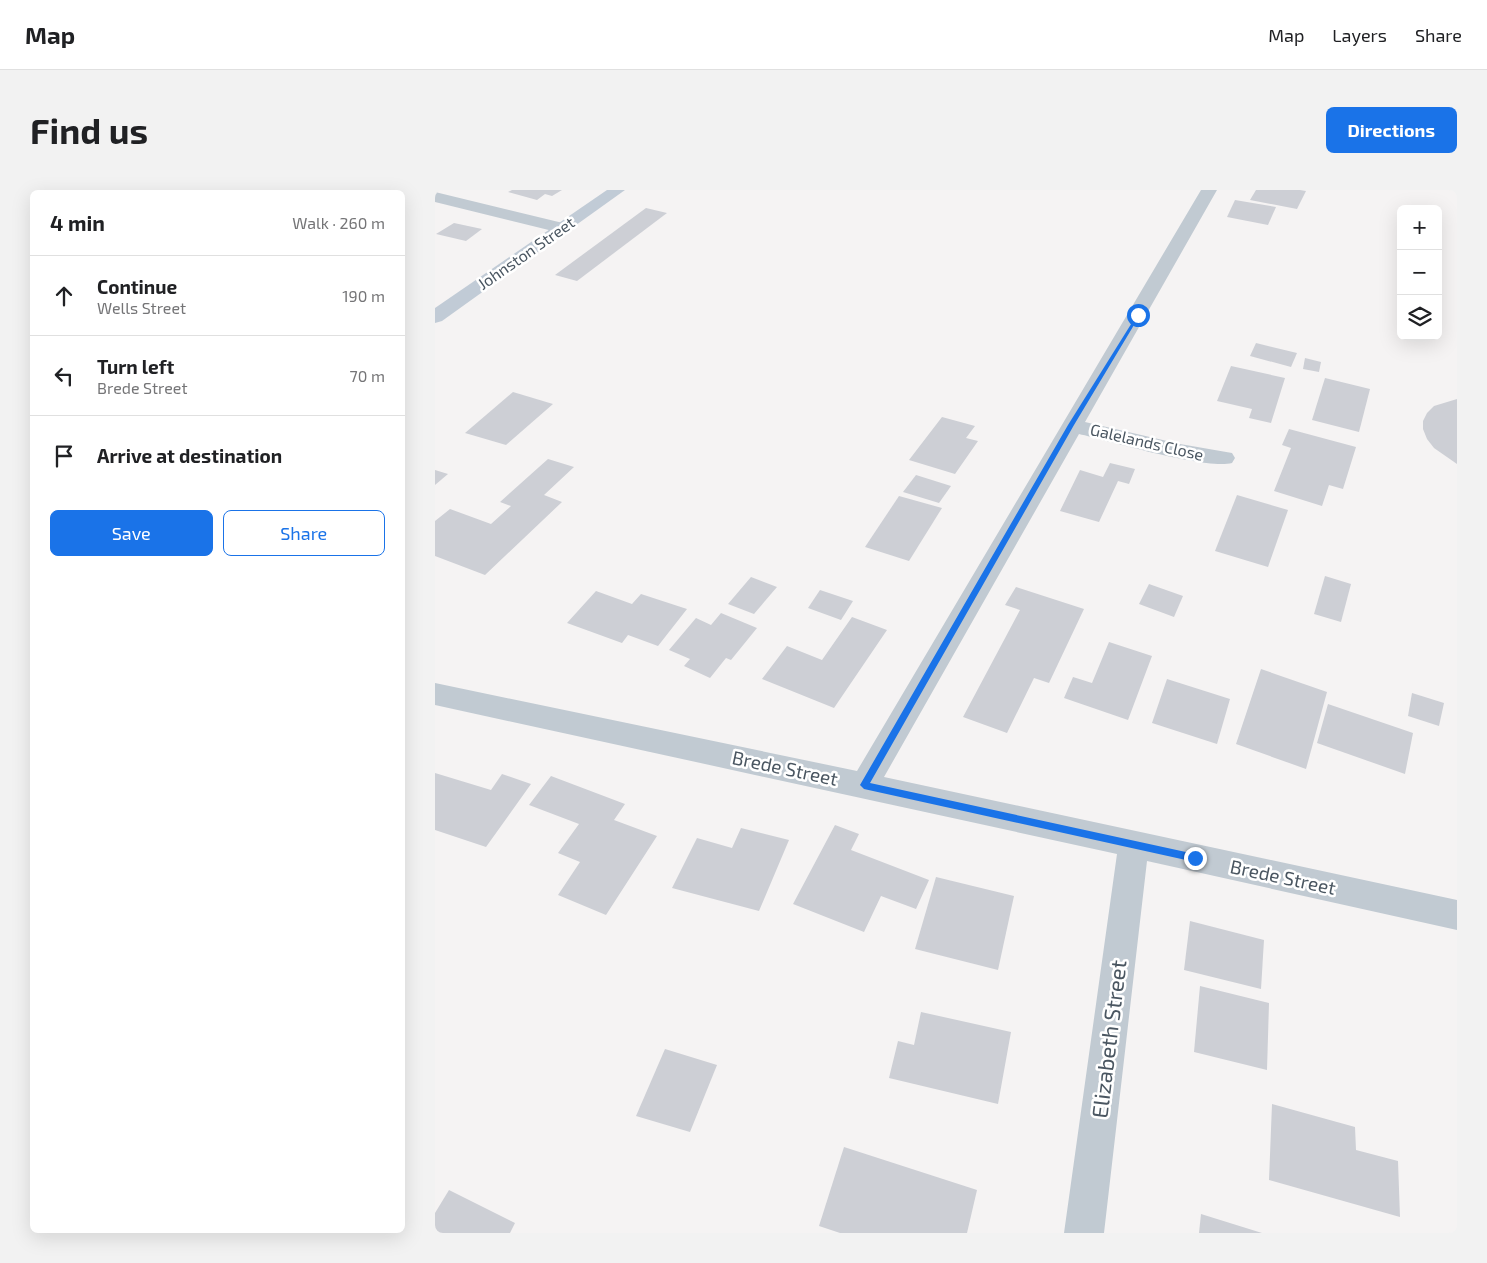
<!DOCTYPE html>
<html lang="en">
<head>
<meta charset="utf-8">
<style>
	body { margin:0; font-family:"Exo 2",sans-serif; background:#f2f2f2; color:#202124 }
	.controls { position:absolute; right:15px; top:15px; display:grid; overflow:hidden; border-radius:8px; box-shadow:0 5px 20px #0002 }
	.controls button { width:45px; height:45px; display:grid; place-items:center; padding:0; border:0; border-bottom:1px solid #e0e0e0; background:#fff; color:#202124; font:25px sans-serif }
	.stop { position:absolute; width:15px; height:15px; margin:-11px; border:4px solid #1a73e8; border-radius:50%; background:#fff }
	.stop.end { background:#1a73e8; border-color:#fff; box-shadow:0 1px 5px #0008 }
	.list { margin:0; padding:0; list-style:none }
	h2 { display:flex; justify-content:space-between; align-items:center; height:65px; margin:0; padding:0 20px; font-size:21px }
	h2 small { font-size:16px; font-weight:400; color:#757577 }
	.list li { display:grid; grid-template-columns:32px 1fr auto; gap:15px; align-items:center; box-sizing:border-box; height:80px; padding:0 20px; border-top:1px solid #e0e0e0 }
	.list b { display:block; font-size:19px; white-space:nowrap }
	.list p { margin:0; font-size:16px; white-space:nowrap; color:#757577 }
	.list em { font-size:16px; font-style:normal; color:#757577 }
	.actions { display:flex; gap:10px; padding:15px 20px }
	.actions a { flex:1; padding:11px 0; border:1px solid #1a73e8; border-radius:8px; text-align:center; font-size:18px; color:#1a73e8 }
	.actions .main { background:#1a73e8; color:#fff }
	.icon { flex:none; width:28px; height:28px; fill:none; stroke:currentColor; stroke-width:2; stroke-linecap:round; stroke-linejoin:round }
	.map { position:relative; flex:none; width:1022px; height:1043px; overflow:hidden; border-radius:8px }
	header { display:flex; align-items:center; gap:30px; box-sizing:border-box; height:70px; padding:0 25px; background:#fff; border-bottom:1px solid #e0e0e0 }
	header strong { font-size:24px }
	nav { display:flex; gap:28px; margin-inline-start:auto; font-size:18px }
	.intro { display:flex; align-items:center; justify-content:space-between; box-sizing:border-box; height:120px; padding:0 30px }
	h1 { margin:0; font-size:35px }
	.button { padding:12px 22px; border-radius:8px; background:#1a73e8; color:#fff; font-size:18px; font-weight:700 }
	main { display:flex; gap:30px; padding:0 30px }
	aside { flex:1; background:#fff; border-radius:8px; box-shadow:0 5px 20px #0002 }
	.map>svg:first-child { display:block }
</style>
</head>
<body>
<header>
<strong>Map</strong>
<nav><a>Map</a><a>Layers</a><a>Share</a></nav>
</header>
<div class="intro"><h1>Find us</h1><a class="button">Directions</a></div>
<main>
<aside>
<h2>4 min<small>Walk · 260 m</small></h2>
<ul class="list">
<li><svg class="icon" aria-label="ahead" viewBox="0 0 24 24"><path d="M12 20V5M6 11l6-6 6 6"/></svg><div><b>Continue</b><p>Wells Street</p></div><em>190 m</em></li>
<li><svg class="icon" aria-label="left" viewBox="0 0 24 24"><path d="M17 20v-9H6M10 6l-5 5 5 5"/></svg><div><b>Turn left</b><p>Brede Street</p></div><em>70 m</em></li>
<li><svg class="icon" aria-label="arrive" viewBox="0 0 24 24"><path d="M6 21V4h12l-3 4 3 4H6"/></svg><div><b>Arrive at destination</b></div></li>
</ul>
<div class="actions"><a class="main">Save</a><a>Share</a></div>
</aside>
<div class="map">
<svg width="1022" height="1043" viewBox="0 0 1022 1043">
	<rect width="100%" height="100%" fill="#f5f3f3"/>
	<g fill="#cdcfd5">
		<path d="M77 0H127L117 6 110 4 102 10 73 2Z"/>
		<path d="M821 0H865L871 1 862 19 815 10Z"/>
		<path d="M800 10 841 17 833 35 792 27Z"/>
		<path d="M211 18 232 23 142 91 120 85Z"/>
		<path d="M19 33 47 39 31 51 1 44Z"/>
		<path d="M821 153 862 163 856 177 815 166Z"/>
		<path d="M870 168 886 172 884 182 868 179Z"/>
		<path d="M796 176 850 188 836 233 814 228 817 219 782 211Z"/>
		<path d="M890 188 935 199 924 242 877 230Z"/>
		<path d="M78 202 118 214 71 255 30 243Z"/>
		<path d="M1022 209V274L999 258 992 249 988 239V231L992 223 999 216Z"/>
		<path d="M507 227 540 236 531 248 543 251 520 284 474 270Z"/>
		<path d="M854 239 921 257 908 299 894 295 887 316 839 301 856 258 847 255Z"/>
		<path d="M113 269 139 277 109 305 127 312 50 385 0 366V331L15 319 56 334 76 316 65 312Z"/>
		<path d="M675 273 700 279 694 294 683 291 664 332 625 321 645 280 668 287Z"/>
		<path d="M0 280 13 284 0 295Z"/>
		<path d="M481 285 516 296 504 313 468 302Z"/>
		<path d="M802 305 853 320 833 377 780 361Z"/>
		<path d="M464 306 507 318 474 371 430 357Z"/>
		<path d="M890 386 916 394 906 432 879 424Z"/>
		<path d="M316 387 342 397 319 424 293 414Z"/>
		<path d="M714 394 748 406 739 427 704 414Z"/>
		<path d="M581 397 649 419 614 493 599 488 572 543 528 527 585 420 570 415Z"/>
		<path d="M385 400 418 411 406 430 373 418Z"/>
		<path d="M161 401 197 414 206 404 252 419 223 456 193 445 187 453 132 433Z"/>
		<path d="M286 423 322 438 296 470 291 468 275 488 249 476 255 469 234 460 261 428 276 435Z"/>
		<path d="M417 427 452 440 399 518 327 489 352 456 387 470Z"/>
		<path d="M674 452 717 466 693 530 629 508 638 487 657 493Z"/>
		<path d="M826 479 892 502 871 579 801 554Z"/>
		<path d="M732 489 795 509 782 554 717 533Z"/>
		<path d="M977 503 1009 513 1004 536 973 526Z"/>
		<path d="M893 514 978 543 970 584 882 553Z"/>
		<path d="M0 583 56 600 67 584 96 594 51 657 0 640Z"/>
		<path d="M116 586 190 614 179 630 222 646 171 725 123 705 145 672 123 663 144 634 94 615Z"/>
		<path d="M400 635 424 644 416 660 494 690 481 719 446 706 429 742 358 714Z"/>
		<path d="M306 638 354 650 324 721 237 698 262 648 297 658Z"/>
		<path d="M501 687 579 706 563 780 480 759Z"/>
		<path d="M755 731 829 750 826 799 749 780Z"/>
		<path d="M765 796 834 813 832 880 759 862Z"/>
		<path d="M486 822 576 842 563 914 454 888 463 851 479 855Z"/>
		<path d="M230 859 282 875 255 942 201 926Z"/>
		<path d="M837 914 920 937 921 960 963 971 965 1027 834 990Z"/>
		<path d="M409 957 542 1000 532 1043H405L384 1036Z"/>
		<path d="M14 1000 80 1033 75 1043H0V1023Z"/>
		<path d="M766 1024 827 1043H764Z"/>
	</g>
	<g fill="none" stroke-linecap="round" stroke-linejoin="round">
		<g fill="#c1cad2" fill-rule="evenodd">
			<path d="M766 0H782L650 232 745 254 797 263 800 268 797 273C771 280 675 251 644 244L449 587 1022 710V740L712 671 669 1043H629L682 664 0 515V493L422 581Z"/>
			<path d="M0 2 132 34 134 38 132 42 126 43 0 12Z"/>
		</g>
		<path fill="#c1cbd6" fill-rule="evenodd" d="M172 0H190L7 131 0 133V118Z"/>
	</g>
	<path fill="#1a73e8" d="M703 123 705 125 639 235 435 593 760 664 764 668 760 672 429 599 425 595 633 235Z"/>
	<g text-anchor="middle" stroke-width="5" stroke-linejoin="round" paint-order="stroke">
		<g font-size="16" fill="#4a5661" stroke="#fff">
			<text transform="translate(91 63) rotate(-35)" y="6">Johnston Street</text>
			<text transform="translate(712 252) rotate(13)" y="6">Galelands Close</text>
		</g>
		<g font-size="19" fill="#4a5661" stroke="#fff">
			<text transform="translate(350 578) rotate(12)" y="7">Brede Street</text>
			<text transform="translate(848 687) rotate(12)" y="7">Brede Street</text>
		</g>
		<g font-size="22" fill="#4a5661" stroke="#fff">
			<text transform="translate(674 849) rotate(-83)" y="8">Elizabeth Street</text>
		</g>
	</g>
</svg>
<div class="controls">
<button>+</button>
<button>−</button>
<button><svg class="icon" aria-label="layers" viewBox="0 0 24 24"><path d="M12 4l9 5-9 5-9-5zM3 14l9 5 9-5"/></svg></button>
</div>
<div class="stop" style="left:703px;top:125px"></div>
<div class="stop end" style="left:760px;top:668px"></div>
</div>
</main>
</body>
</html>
